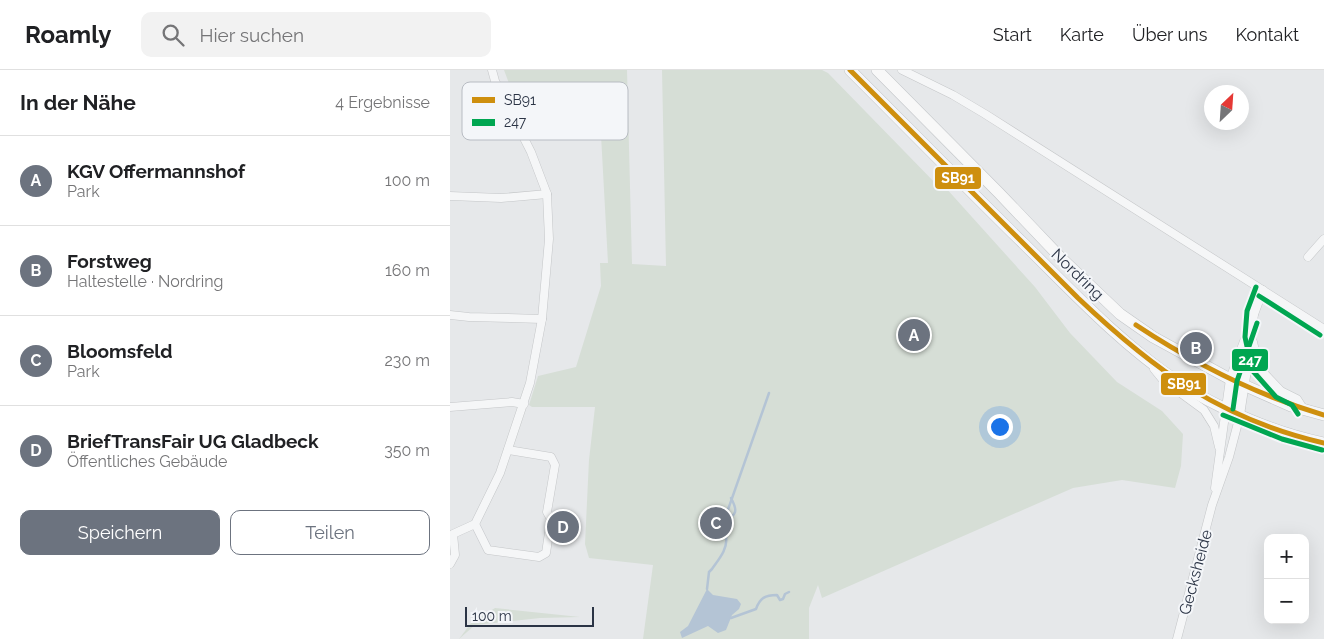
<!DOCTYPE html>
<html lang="de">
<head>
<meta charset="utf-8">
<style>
	body { margin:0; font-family:Raleway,sans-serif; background:#f2f2f2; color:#202124 }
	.controls { position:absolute; right:15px; bottom:15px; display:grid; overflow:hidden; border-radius:10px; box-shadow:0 5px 20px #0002 }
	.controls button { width:45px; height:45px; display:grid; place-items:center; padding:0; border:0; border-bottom:1px solid #e0e0e0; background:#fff; color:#202124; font:25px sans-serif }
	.compass { position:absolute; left:754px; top:15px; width:45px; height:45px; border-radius:50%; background:#fff; box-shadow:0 5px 20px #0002; rotate:25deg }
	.scale { position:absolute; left:15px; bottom:12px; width:129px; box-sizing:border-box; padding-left:5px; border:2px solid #2b3445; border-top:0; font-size:14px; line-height:18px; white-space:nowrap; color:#2b3445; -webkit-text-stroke:4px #f4f6f9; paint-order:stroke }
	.you { position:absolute; left:549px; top:356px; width:18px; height:18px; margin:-12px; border:4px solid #fff; border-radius:50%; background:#1a73e8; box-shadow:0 0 0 8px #1a73e833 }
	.badge { display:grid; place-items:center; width:32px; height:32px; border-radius:50%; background:#6c737f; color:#fff; font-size:16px; font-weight:700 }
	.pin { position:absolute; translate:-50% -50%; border:2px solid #fff; box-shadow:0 1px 5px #0006 }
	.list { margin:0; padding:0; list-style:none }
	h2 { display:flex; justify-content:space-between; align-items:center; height:65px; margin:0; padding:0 20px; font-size:21px }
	h2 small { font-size:16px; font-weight:400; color:#757577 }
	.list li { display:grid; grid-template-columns:32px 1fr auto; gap:15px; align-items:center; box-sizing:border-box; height:90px; padding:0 20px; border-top:1px solid #e0e0e0 }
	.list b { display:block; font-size:19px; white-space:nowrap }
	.list p { margin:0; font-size:16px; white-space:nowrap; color:#757577 }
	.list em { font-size:16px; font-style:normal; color:#757577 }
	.actions { display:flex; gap:10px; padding:15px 20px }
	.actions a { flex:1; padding:11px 0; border:1px solid #6c737f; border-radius:10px; text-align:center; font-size:18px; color:#6c737f }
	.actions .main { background:#6c737f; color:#fff }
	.icon { flex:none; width:28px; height:28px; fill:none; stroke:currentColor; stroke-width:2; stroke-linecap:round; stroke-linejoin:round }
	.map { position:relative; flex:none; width:874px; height:569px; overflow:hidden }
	header { display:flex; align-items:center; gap:30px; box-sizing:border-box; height:70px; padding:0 25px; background:#fff; border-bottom:1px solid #e0e0e0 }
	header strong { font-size:24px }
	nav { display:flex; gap:28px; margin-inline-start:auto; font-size:18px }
	.search { width:350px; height:45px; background:#f2f2f2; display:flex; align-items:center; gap:12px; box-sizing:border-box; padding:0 18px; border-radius:10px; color:#757577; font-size:19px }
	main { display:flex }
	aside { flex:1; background:#fff }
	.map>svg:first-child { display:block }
</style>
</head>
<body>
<header>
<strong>Roamly</strong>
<div class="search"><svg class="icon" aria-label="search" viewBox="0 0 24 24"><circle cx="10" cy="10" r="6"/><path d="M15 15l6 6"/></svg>Hier suchen</div>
<nav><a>Start</a><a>Karte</a><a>Über uns</a><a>Kontakt</a></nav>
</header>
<main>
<aside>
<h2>In der Nähe<small>4 Ergebnisse</small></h2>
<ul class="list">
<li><span class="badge">A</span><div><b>KGV Offermannshof</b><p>Park</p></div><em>100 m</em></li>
<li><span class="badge">B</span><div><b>Forstweg</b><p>Haltestelle · Nordring</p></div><em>160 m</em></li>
<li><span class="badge">C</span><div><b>Bloomsfeld</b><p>Park</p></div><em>230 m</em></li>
<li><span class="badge">D</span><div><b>BriefTransFair UG Gladbeck</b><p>Öffentliches Gebäude</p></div><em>350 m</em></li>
</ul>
<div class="actions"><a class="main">Speichern</a><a>Teilen</a></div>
</aside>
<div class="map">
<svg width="874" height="569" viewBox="0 0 874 569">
	<rect width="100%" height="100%" fill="#e6e8ea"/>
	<g fill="#d6ded6">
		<path d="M54 0H177L182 194 216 196 212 0H372L378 3 492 120 495 117 585 217 620 263 667 312 712 341 733 364 731 396 725 418 672 410 623 418 372 528 368 515 359 538V569H193L203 495 139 488 135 474 139 390 145 337H82L79 335 88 306 126 297 151 216 150 193H158L151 65 83 68 66 32Z"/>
		<path d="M45 538 130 547 90 548 25 555 9 569 21 553Z"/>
	</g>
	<path fill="#b4c4d5" d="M257 519 263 525 287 529 291 534 289 539 282 545 276 560 268 563 258 556 232 568 230 562 238 556Z"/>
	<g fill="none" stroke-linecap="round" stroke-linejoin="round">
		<g stroke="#b4c4d5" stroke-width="2.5">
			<path d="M274 451C287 445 288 441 281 428"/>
			<path d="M257 519 259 502 262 499C269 489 278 479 276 467 276 461 272 457 274 451L319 323"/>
			<path d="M281 548 306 539C310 528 315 525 327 525L330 530 333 529 335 524 339 522"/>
		</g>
		<g stroke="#c4c6c8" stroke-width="9">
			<g id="minor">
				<path d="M452 0 503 25 535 44 874 259"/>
				<path d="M0 126 51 128 97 124"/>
				<path d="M858 187 874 169"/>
				<path d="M0 245 19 247 92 249"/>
				<path d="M803 272 809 298 831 321 847 329 854 340"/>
				<path d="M704 299 713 310 754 340 764 356 769 377"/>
				<path d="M0 337 62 332 74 334"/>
				<path d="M765 418 780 309 813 220"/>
				<path d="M25 454 38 480 89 487 96 483 101 449 97 442 105 395 101 387 58 380"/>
				<path d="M0 494 5 485 3 464 25 454 50 403 80 313 92 249 99 169 97 124 81 82 45 11 42 0"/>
				<path d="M727 569 762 435 779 387 790 345 802 268 804 242"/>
			</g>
		</g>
		<g stroke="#c2c5c8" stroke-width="12">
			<g id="primary">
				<path d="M400 0C458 58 515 116 574 174 622 221 669 272 725 310 765 338 827 364 874 373"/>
				<path d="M427 0 549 123 610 187 670 244 703 267 780 309 841 336 874 345"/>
			</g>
		</g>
		<use href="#minor" stroke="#f5f6f7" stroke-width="8"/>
		<use href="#primary" stroke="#f8f8f8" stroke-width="11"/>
		<g stroke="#f4f6f9" stroke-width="9">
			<g id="bus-1">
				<path d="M400 0 628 228C704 300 770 349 874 373"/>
				<path d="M686 255C745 294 806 325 874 345"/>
			</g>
		</g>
		<g stroke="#f4f6f9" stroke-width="9">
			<g id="bus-2">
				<path d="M806 217 797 241 795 267 802 300 826 327 842 335 848 344"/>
				<path d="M809 226 870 265"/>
				<path d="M783 339 787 311 807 253"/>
				<path d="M773 345 832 369 872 380"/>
			</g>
		</g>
		<use href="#bus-1" stroke="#ce8f0e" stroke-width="5"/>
		<use href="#bus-2" stroke="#00a651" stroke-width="5"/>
	</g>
	<g text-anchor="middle" stroke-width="4" stroke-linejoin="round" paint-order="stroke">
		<g font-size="16" fill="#2b3445" stroke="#f4f6f9">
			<text transform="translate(628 204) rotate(44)" y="6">Nordring</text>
			<text transform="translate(745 502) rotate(-75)" y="6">Gecksheide</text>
		</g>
	</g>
	<rect x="12" y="12" width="166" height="58" rx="8" fill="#f4f6f9" stroke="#b8bcc3" stroke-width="1"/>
	<rect x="22" y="27" width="23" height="6" fill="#ce8f0e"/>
	<rect x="22" y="49" width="23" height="7" fill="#00a651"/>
	<g font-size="14" fill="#2b3445">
		<text x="54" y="35">SB91</text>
		<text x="54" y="57">247</text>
	</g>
	<g stroke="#f4f6f9" stroke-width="2">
		<rect x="484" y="96" width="48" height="24" rx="5" fill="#ce8f0e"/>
		<rect x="781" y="278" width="38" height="24" rx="5" fill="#00a651"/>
		<rect x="710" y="302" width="47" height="24" rx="5" fill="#ce8f0e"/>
	</g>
	<g font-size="14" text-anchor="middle" font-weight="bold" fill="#fff">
		<text x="508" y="113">SB91</text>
		<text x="800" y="295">247</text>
		<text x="734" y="319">SB91</text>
	</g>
</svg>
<div class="controls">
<button>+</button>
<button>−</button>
</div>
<svg class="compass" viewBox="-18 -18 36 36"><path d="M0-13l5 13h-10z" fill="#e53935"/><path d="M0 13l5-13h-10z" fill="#757577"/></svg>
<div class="scale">100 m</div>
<div class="you"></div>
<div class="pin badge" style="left:464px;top:265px">A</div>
<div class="pin badge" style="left:746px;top:278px">B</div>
<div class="pin badge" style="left:266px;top:453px">C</div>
<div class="pin badge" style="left:113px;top:457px">D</div>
</div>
</main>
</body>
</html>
